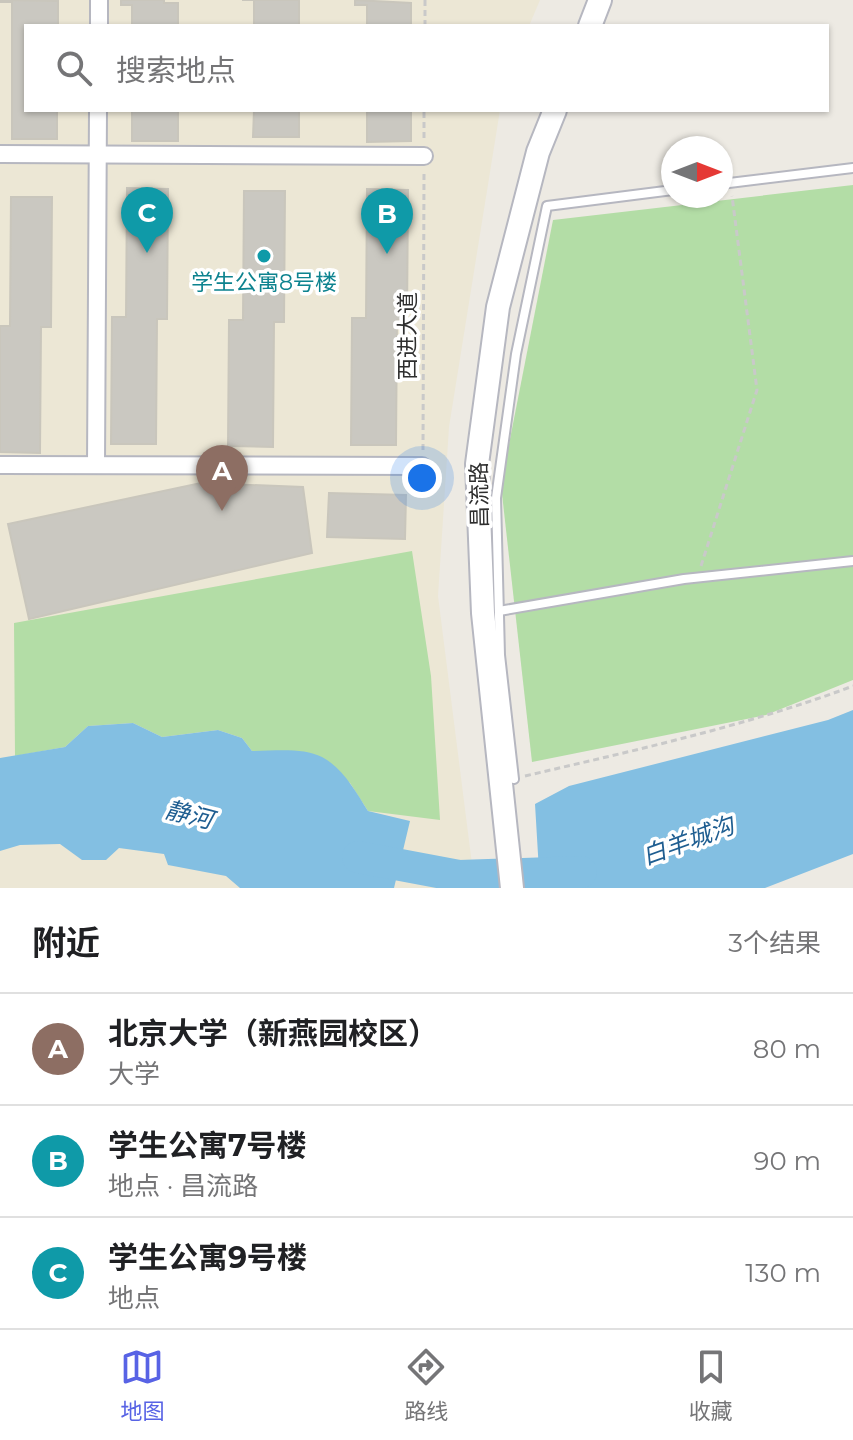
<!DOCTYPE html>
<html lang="zh">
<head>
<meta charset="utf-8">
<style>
	body { margin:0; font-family:Montserrat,"Noto Sans SC",sans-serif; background:#f2f2f2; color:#202124 }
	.compass { position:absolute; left:661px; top:136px; width:72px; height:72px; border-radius:50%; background:#fff; box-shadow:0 2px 6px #0004; rotate:90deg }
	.you { position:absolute; left:422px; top:478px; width:28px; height:28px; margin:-20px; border:6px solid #fff; border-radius:50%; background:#1a73e8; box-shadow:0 0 0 12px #1a73e833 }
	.badge { display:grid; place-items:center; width:52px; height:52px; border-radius:50%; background:#5863e5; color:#fff; font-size:26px; font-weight:700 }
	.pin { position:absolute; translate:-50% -66px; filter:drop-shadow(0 2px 4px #0008) }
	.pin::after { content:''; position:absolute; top:42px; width:28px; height:24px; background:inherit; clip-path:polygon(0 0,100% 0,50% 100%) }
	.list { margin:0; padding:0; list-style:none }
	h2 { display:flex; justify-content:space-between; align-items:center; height:104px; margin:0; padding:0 32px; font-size:34px }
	h2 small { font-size:26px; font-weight:400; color:#757577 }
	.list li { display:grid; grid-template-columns:52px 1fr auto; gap:24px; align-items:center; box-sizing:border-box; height:112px; padding:0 32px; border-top:2px solid #e0e0e0 }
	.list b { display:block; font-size:30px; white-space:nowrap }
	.list p { margin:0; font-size:26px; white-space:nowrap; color:#757577 }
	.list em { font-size:26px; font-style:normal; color:#757577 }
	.icon { flex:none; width:44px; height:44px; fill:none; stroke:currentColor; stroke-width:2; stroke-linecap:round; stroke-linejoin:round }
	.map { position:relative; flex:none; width:853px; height:888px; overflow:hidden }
	.search { position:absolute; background:#fff; box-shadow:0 2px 6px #0004; left:24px; right:24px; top:24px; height:88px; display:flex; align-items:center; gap:20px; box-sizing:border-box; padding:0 28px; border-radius:0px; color:#757577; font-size:30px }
	.sheet { height:440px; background:#fff }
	nav { display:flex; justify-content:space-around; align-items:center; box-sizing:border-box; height:112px; border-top:2px solid #e0e0e0; background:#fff; font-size:22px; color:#757577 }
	nav a { display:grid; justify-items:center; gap:4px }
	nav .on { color:#5863e5 }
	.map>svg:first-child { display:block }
</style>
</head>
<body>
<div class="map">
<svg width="853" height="888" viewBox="0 0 853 888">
	<rect width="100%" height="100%" fill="#edeae3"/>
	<path fill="#ece7d5" d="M0 0H540L529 26H26V110H500L449 427 438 596 475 888H0Z"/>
	<g fill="#b3dda6">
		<path d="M853 185V680L766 715 532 762 501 485 553 220Z"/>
		<path d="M412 551 431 676 440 820 368 811 350 783 294 751H252L242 738 218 730 162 737 133 723 88 726 65 747 15 756 14 623Z"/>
	</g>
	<g fill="#83bfe2">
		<path d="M853 710V854L765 888H540L535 804 569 786 828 720Z"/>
		<path d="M133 723 162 737 218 730 242 738 252 751C273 751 303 747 322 757 343 768 356 792 368 811L410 821 394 888H240L226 876 168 865 164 854 119 848 106 860H82L60 844 20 845 0 851V758L65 747 88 726Z"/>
	</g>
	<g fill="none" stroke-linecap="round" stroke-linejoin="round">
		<path stroke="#83bfe2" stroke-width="32" d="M358 857 459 876 581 872"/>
	</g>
	<g fill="#cac8c1" stroke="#c9c6bc" stroke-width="2">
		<path d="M0 0 58 1V26H26V110H57V139H12V2H0Z"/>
		<path d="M121 0H164V3H178V26H132V5H121Z"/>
		<path d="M242 0H299V26H254V0Z"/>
		<path d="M355 0 411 3V26H367V5H355Z"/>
		<rect x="132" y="110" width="46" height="31"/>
		<path d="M254 110H299V137H253Z"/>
		<path d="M367 110H411V141L367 142Z"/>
		<path d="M127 188 168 189 167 319H157L156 444H111L112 317H126Z"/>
		<path d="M367 189 408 190 407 320H397L396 445H351L352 318H366Z"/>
		<path d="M244 191H285L284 322H274L273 447 228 446 229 320H243Z"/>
		<path d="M11 197H52L51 327H41L40 453 0 452V326H10Z"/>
		<path d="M201 483 303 487 312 553 29 619 8 524Z"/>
		<path d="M329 493 406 495 405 539 327 537Z"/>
	</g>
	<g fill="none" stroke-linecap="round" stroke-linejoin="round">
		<g stroke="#b6b7c0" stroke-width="12">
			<g id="service">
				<path d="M721 184 853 168"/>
				<path d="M499 611 684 579 853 561"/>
				<path d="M514 779 500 655 496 498 516 354 547 206 673 190"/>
			</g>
		</g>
		<g stroke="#b6b7c0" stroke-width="20">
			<g id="minor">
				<path d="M99 26V0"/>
				<path d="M0 154 424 156"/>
				<path d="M0 465 422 466"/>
				<path d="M96 465 98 110"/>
			</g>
		</g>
		<g stroke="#b6b7c0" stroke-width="26">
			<g id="secondary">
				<path d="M590 26 600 0"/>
				<path d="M512 888 483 613 477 464 498 307 538 152 555 110"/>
			</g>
		</g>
		<g stroke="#c9c9c9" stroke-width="3" stroke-dasharray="6 4" stroke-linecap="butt">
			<path d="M425 26V0"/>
			<path d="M424 138V110"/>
			<path d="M423 450 424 174"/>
			<path d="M701 566 757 390 732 196"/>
			<path d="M525 776C636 750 746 726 853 686"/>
		</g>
		<use href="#service" stroke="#fff" stroke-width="8"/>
		<use href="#minor" stroke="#fff" stroke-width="16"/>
		<use href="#secondary" stroke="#fff" stroke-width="22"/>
	</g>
	<circle fill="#0f9aa8" stroke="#fff" stroke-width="3" cx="264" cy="256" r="8"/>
	<g text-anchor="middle" stroke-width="7" stroke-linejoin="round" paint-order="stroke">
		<g font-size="22" fill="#0d838f" stroke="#fff">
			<text x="264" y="290">学生公寓8号楼</text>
		</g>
		<g font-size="22" fill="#2e2e2e" stroke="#fff">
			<text transform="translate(407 336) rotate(-90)" y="8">西进大道</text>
			<text transform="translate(479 495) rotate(-91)" y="8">昌流路</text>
		</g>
		<g font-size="24" font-style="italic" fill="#1f5e91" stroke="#fff">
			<text transform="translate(189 815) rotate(14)" y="8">静河</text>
			<text transform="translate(688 841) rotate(-20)" y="8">白羊城沟</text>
		</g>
	</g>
</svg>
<svg class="compass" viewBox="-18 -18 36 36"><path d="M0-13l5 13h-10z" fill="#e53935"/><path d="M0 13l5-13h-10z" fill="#757577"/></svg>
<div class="you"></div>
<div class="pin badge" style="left:222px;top:511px;background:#8d6e63">A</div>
<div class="pin badge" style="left:387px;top:254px;background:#0f9aa8">B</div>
<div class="pin badge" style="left:147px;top:253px;background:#0f9aa8">C</div>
<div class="search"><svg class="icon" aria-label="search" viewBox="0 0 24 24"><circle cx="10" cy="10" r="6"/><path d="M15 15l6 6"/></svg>搜索地点</div>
</div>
<section class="sheet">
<h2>附近<small>3个结果</small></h2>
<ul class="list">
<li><span class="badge" style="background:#8d6e63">A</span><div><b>北京大学（新燕园校区）</b><p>大学</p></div><em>80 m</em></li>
<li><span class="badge" style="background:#0f9aa8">B</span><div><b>学生公寓7号楼</b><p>地点 · 昌流路</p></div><em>90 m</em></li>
<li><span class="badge" style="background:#0f9aa8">C</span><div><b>学生公寓9号楼</b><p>地点</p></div><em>130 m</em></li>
</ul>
</section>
<nav>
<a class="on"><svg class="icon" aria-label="map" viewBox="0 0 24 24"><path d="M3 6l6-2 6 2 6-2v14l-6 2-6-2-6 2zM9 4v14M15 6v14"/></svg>地图</a>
<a><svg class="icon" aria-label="directions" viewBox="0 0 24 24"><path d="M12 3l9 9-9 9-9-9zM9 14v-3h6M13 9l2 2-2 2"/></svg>路线</a>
<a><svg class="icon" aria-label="saved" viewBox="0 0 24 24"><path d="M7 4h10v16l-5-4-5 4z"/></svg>收藏</a>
</nav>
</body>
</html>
